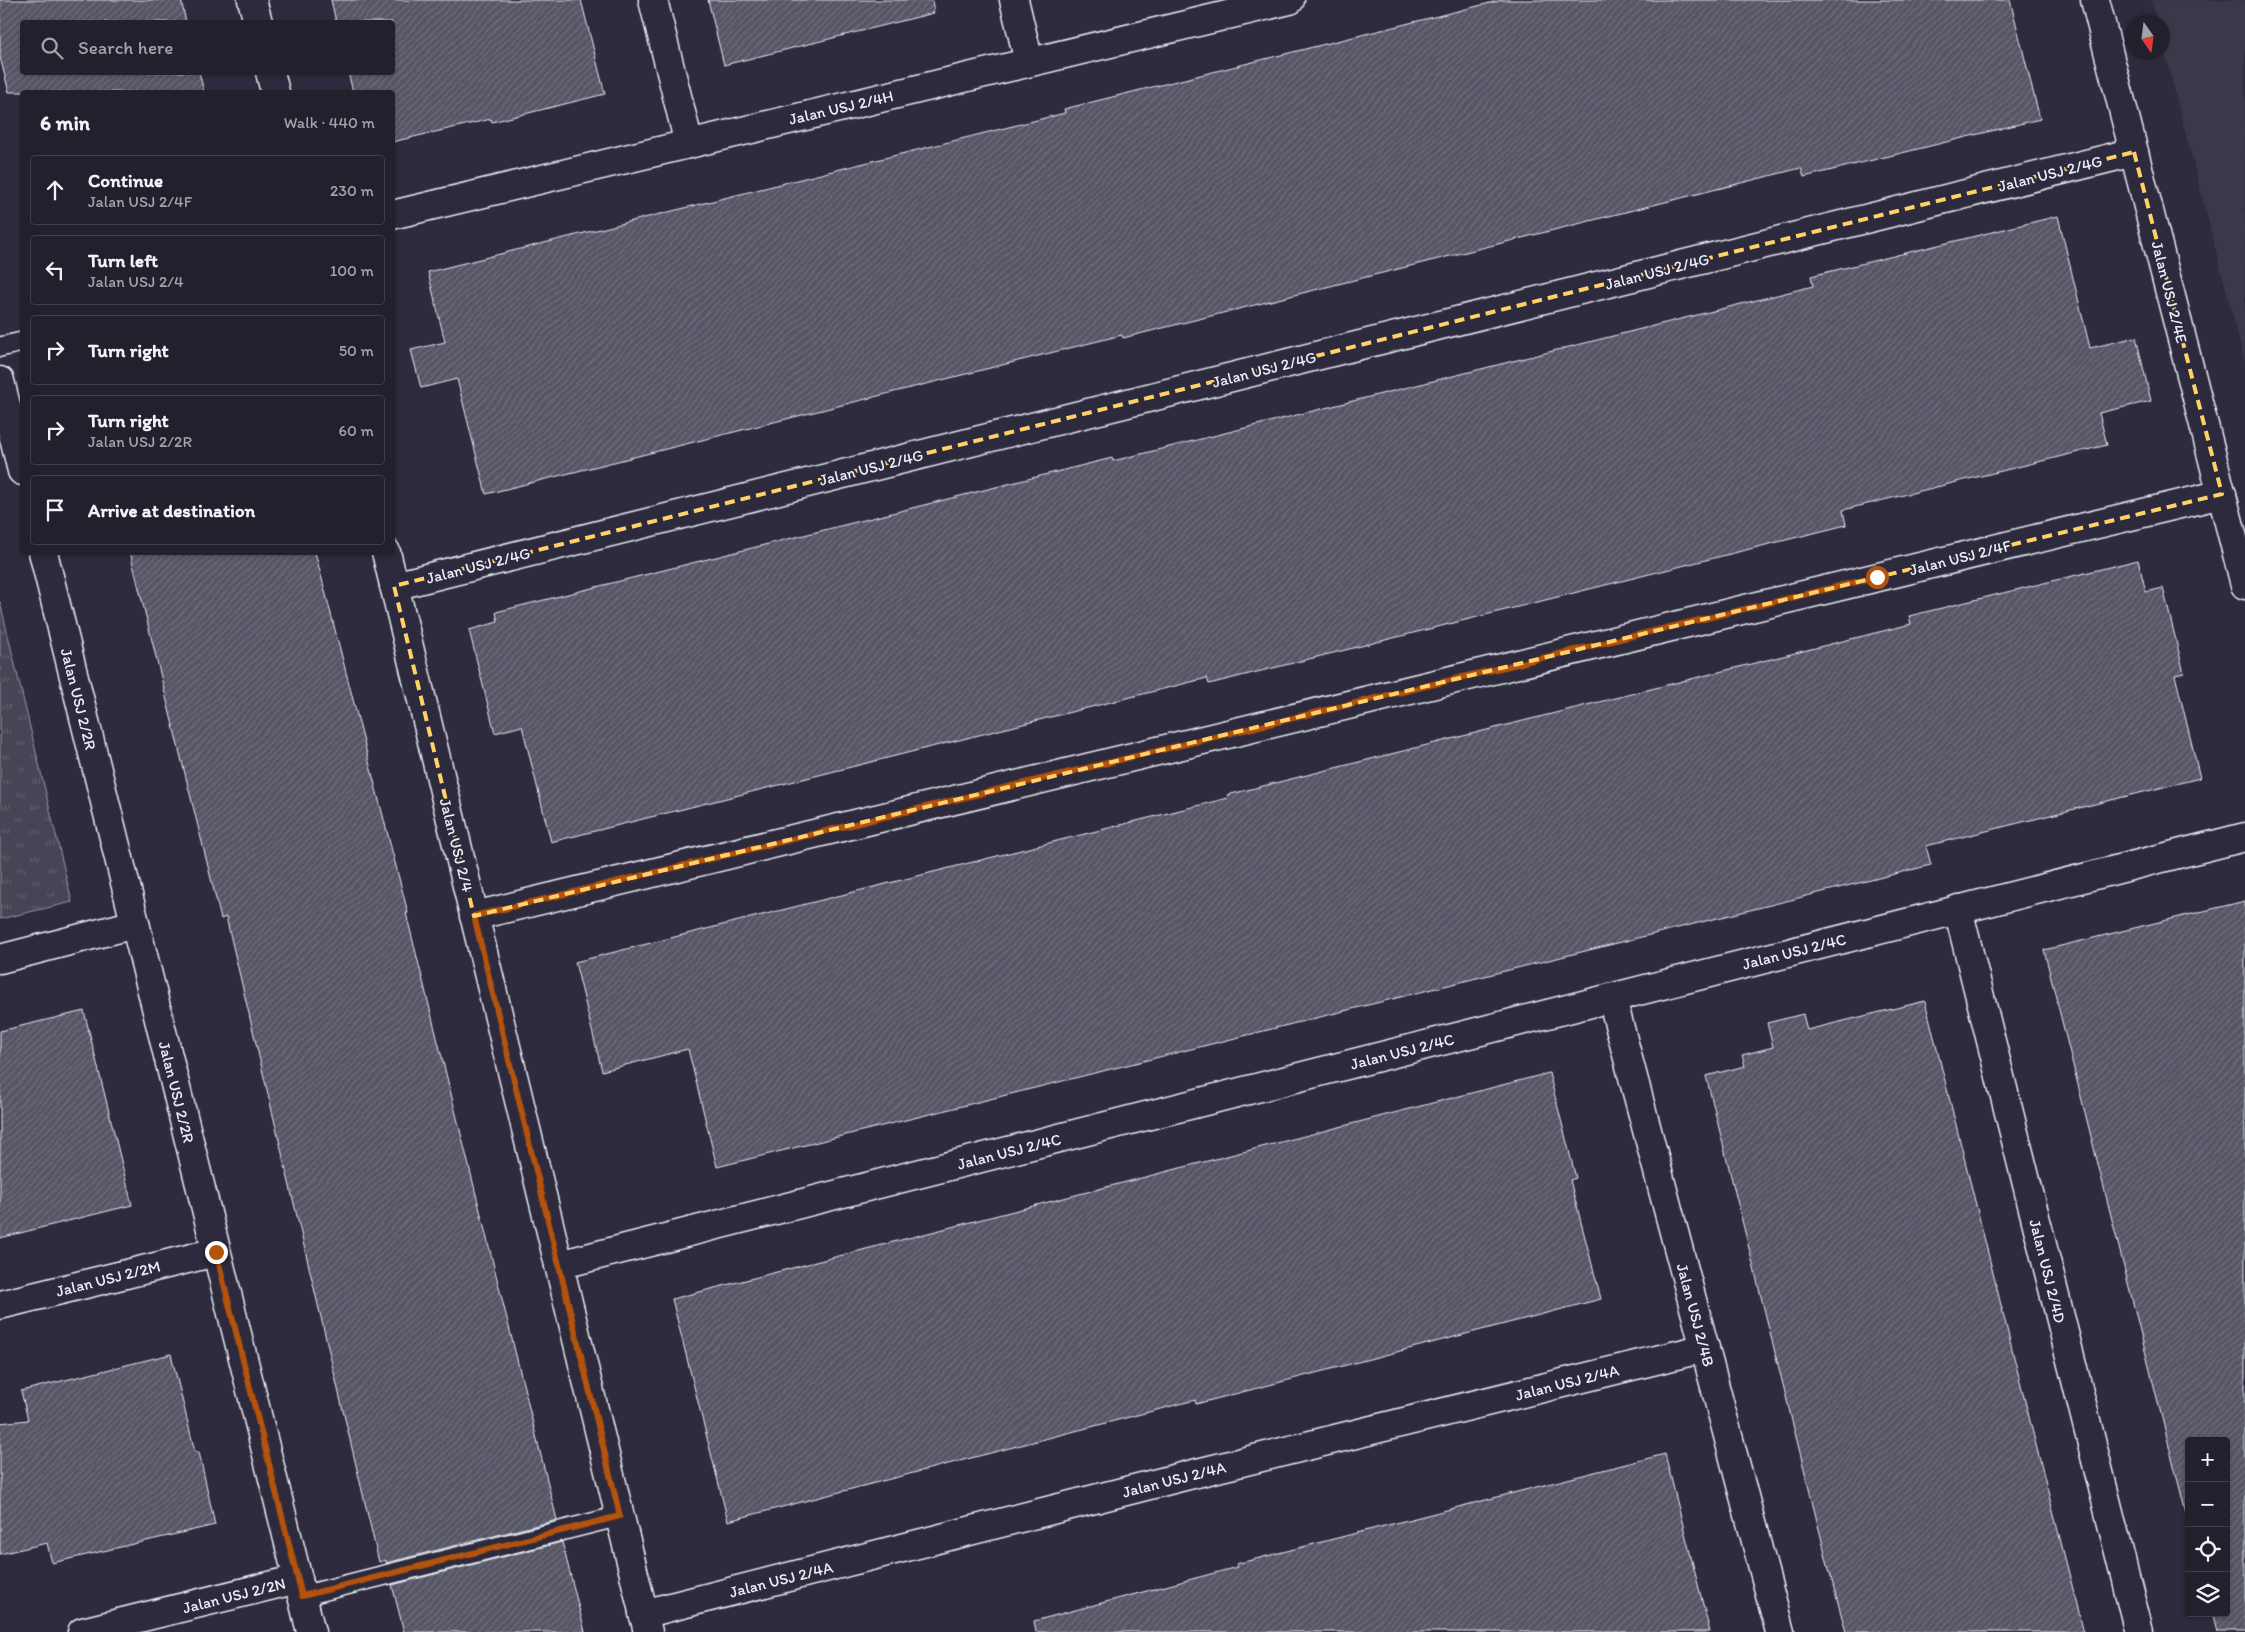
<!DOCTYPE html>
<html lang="en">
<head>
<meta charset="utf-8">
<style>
	body { margin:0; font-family:Itim,sans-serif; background:#2f2d3a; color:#f1f3f6 }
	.controls { position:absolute; right:15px; bottom:15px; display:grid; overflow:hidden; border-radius:5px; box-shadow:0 1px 4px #0004 }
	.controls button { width:45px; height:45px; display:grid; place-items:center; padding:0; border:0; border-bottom:1px solid #403e4a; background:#23202e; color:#f1f3f6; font:25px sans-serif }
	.compass { position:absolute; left:2125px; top:15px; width:45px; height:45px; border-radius:50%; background:#23202e; box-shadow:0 1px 4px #0004; rotate:166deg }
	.stop { position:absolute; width:15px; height:15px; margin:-11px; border:4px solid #b45309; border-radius:50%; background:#fff }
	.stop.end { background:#b45309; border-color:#fff; box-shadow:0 1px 5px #0008 }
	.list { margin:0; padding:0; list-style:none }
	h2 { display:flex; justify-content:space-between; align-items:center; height:65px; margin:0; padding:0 20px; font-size:21px }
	h2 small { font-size:16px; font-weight:400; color:#a3a3aa }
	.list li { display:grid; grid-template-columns:32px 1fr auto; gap:15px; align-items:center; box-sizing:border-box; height:70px; margin:0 10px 10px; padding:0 10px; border:1px solid #403e4a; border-radius:5px }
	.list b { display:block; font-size:19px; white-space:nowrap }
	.list p { margin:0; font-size:16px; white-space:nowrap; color:#a3a3aa }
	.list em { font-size:16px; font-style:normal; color:#a3a3aa }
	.icon { flex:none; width:28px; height:28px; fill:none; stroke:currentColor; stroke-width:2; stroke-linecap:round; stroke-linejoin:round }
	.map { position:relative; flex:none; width:2245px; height:1632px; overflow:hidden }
	.search { position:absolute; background:#23202e; box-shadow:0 1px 4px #0004; left:20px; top:20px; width:375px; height:55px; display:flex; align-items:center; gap:12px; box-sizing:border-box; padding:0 18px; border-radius:5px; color:#a3a3aa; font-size:19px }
	.panel { position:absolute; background:#23202e; box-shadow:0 1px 4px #0004; left:20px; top:90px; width:375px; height:465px; border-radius:5px }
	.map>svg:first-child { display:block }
</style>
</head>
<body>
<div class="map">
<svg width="2245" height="1632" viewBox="0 0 2245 1632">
	<defs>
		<pattern id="grass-tufts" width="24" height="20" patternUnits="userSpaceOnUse" patternTransform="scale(1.25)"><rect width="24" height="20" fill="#464455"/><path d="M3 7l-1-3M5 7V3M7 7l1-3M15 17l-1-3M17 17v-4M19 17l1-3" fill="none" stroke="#615f6e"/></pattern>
		<pattern id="building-hatch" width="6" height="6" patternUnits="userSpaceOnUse" patternTransform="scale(1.25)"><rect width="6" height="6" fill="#575565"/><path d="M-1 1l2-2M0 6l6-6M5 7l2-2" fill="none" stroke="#6f6e7c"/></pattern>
	</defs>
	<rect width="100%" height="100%" fill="#2f2a3d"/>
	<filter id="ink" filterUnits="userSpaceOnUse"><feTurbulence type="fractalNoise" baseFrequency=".02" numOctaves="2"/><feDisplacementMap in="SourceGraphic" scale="10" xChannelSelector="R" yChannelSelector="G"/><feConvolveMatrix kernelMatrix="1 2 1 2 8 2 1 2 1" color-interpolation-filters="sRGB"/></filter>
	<g filter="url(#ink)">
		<path fill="#3b3749" d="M2151 0H2245V363L2163 46 2162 22H2157Z"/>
		<path fill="url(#grass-tufts)" stroke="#979aa6" d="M0 602 72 902 0 919Z"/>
		<g fill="url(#building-hatch)" stroke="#e8f1f8">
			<path d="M0 0H181L186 22H22V72H199L204 92H9L0 57Z"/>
			<path d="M331 0H581L605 94 492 122 491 119 392 142V92H353L348 72H392V22H336Z"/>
			<path d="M708 0H932L934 13 724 65Z"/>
			<path d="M1502 0H2010L2040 119 1804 177 1801 168 1123 338 1122 335 486 494 457 379 421 388 411 350 445 342 428 272 1065 113 1064 109Z"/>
			<path d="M2058 216 2090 348 2136 337 2151 401 2099 413 2107 445 1843 510 1846 525 1209 684 1207 678 551 842 522 726 495 733 469 630 498 622 496 612 1112 458 1113 461 1813 286 1811 276Z"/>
			<path d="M130 552H315L408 913H406L557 1520 386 1563V1560L379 1562 226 917 221 919Z"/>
			<path d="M2138 560 2146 592 2163 588 2184 673 2175 675 2200 778 1926 846 1931 865 717 1167 688 1049 602 1071 575 962 1228 798 1227 795 1911 624 1909 616Z"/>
			<path d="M2245 901V1632H2216L2211 1613H2226V1441H2189V1525L2044 950Z"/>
			<path d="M1925 1001 2035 1441 2084 1632H1846L1832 1581 1706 1076 1745 1066 1742 1055 1773 1047 1767 1023 1803 1014 1807 1030Z"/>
			<path d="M84 1011 132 1205 0 1238V1031Z"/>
			<path d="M1549 1073 1576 1178 1570 1180 1601 1299 1196 1404 1195 1400 728 1521 672 1299Z"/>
			<path d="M171 1354 195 1452H199L215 1525 52 1563 47 1543 0 1554V1423L28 1420 21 1391Z"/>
			<path d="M1665 1454 1710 1632H1036L1034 1621 1237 1567 1236 1564Z"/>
			<path d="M562 1542 585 1632H404L392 1585Z"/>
		</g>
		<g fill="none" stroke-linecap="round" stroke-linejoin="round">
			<g stroke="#e8f1f8" stroke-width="22">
				<g id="lane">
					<path d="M0 347 22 342"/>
					<path d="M302 1596 620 1516"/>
				</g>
			</g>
			<g stroke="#e8f1f8" stroke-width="31">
				<g id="street">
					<path d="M252 0 258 22"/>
					<path d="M653 0 689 144"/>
					<path d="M1014 0 1029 62"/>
					<path d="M2095 0 2245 585"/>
					<path d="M270 72 275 92"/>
					<path d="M392 215 1290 0"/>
					<path d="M0 381 22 471"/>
					<path d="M43 552 311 1632"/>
					<path d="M386 552 648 1632"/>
					<path d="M394 586 2134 152"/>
					<path d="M1958 909 2139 1632"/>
					<path d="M474 916 2222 494"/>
					<path d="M0 959 135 924"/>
					<path d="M1612 998 1780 1632"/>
					<path d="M559 1265 2245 837"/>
					<path d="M0 1305 216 1252"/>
					<path d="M643 1614 1189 1475 1705 1348"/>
					<path d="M82 1632 298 1579"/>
				</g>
			</g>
			<use href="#lane" stroke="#2f2a3d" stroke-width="19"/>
			<use href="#street" stroke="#2f2a3d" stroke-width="28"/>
		</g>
	</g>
	<g fill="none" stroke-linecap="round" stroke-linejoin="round" filter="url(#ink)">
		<path stroke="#b45309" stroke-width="6" d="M216 1252 302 1596 620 1516 474 916 1877 577"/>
	</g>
	<path fill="none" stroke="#ffd166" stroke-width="4" stroke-dasharray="10 6" stroke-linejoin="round" d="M2134 152 2222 494 474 916 394 586Z"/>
	<g text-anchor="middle" stroke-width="4.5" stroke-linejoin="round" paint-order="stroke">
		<g font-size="16" fill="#e8f1f8" stroke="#2f2a3d">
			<text transform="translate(841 107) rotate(-13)" y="6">Jalan USJ 2/4H</text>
			<text transform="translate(2050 173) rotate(-14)" y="6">Jalan USJ 2/4G</text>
			<text transform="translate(1657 271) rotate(-14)" y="6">Jalan USJ 2/4G</text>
			<text transform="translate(2170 292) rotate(76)" y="6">Jalan USJ 2/4E</text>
			<text transform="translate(1264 369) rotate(-14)" y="6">Jalan USJ 2/4G</text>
			<text transform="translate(871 467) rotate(-14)" y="6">Jalan USJ 2/4G</text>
			<text transform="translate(1960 557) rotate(-14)" y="6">Jalan USJ 2/4F</text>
			<text transform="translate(478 565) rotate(-14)" y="6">Jalan USJ 2/4G</text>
			<text transform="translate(79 699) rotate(76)" y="6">Jalan USJ 2/2R</text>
			<text transform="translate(457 845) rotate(76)" y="6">Jalan USJ 2/4</text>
			<text transform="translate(1794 951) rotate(-14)" y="6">Jalan USJ 2/4C</text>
			<text transform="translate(1402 1051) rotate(-14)" y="6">Jalan USJ 2/4C</text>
			<text transform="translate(177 1092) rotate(76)" y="6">Jalan USJ 2/2R</text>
			<text transform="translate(1009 1151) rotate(-14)" y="6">Jalan USJ 2/4C</text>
			<text transform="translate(2048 1271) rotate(76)" y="6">Jalan USJ 2/4D</text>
			<text transform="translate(108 1278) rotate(-14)" y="6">Jalan USJ 2/2M</text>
			<text transform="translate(1696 1315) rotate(75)" y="6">Jalan USJ 2/4B</text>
			<text transform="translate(1567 1382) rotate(-14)" y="6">Jalan USJ 2/4A</text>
			<text transform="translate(1174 1479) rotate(-14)" y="6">Jalan USJ 2/4A</text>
			<text transform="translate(781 1579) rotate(-14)" y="6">Jalan USJ 2/4A</text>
			<text transform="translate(234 1595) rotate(-14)" y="6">Jalan USJ 2/2N</text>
		</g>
	</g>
</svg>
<div class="controls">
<button>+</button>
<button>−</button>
<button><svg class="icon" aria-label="locate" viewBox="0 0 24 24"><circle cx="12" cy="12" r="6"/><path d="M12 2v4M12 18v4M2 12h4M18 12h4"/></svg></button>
<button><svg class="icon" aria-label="layers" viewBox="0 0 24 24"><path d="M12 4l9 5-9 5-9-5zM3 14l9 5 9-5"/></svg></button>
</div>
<svg class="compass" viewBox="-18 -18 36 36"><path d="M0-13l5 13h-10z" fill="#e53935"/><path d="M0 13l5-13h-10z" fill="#a3a3aa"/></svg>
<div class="stop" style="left:1877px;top:577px"></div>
<div class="stop end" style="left:216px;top:1252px"></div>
<div class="search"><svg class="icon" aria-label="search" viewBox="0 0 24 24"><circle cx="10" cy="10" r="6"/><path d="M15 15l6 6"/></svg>Search here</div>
<section class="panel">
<h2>6 min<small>Walk · 440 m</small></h2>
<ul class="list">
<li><svg class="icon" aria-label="ahead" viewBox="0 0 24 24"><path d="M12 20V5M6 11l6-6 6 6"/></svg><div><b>Continue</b><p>Jalan USJ 2/4F</p></div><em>230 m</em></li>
<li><svg class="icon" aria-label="left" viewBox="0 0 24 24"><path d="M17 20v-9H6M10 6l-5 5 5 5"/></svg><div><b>Turn left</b><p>Jalan USJ 2/4</p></div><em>100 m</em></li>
<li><svg class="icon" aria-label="right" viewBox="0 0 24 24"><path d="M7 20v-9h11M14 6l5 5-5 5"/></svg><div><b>Turn right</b></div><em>50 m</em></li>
<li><svg class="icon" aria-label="right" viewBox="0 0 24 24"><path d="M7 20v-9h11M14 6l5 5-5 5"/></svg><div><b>Turn right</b><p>Jalan USJ 2/2R</p></div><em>60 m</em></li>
<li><svg class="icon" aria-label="arrive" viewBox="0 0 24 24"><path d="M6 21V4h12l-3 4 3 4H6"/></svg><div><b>Arrive at destination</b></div></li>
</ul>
</section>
</div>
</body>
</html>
